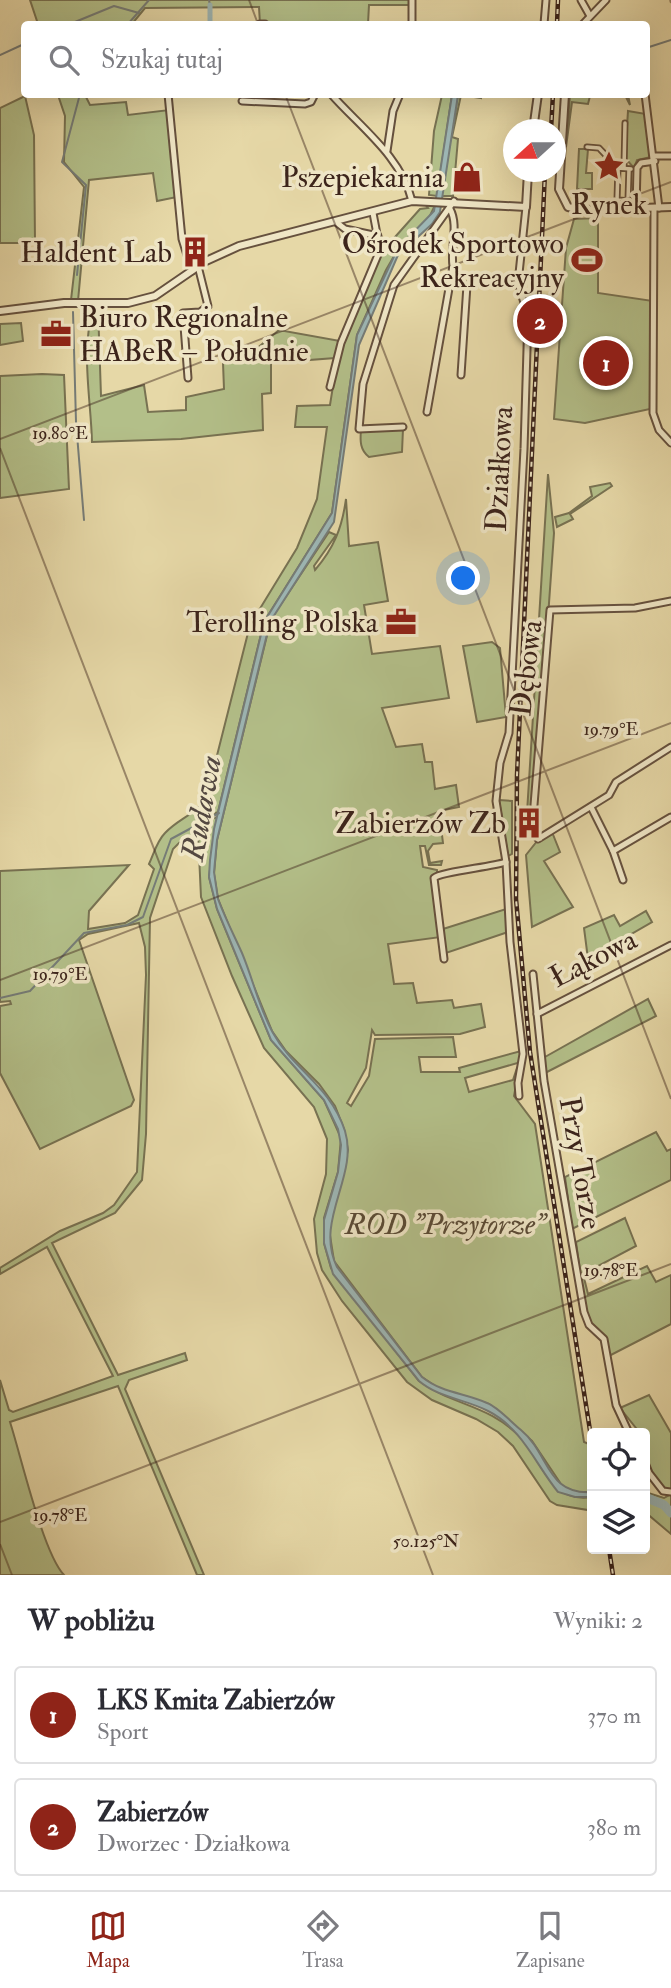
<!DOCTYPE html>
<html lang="pl">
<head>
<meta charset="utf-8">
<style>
	body { margin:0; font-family:"IM FELL Double Pica",serif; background:#f2f2f3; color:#2b2b33 }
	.controls { position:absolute; right:21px; bottom:21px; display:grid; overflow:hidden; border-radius:7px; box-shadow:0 7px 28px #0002 }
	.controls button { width:63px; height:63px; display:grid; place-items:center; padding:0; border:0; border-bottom:2px solid #e1e1e2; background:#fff; color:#2b2b33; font:35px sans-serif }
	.compass { position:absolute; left:503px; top:119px; width:63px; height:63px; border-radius:50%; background:#fff; box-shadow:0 7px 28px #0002; rotate:249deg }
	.you { position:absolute; left:464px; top:579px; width:24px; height:24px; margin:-18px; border:5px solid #fff; border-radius:50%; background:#1a73e8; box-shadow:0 0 0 10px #1a73e833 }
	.badge { display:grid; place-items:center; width:46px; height:46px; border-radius:50%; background:#8f2418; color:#fff; font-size:23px; font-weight:700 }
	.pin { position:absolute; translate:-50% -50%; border:4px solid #fff; box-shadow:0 2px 7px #0006 }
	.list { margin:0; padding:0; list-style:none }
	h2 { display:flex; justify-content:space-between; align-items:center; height:91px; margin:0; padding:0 28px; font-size:30px }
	h2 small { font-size:23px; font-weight:400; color:#7c7c81 }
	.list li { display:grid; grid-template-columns:46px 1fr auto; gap:21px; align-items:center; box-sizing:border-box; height:98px; margin:0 14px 14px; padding:0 14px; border:2px solid #e1e1e2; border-radius:7px }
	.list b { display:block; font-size:26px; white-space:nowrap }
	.list p { margin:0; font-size:23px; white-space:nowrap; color:#7c7c81 }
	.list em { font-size:23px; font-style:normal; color:#7c7c81 }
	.icon { flex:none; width:38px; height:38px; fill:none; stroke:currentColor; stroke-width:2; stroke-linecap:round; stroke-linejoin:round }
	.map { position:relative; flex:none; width:671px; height:1575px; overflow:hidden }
	.search { position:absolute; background:#fff; box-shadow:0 7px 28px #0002; left:21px; right:21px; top:21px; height:77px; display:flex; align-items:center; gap:18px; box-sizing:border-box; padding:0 24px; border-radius:7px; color:#7c7c81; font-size:26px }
	.sheet { height:315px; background:#fff }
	nav { display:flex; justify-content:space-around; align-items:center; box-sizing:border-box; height:98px; border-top:2px solid #e1e1e2; background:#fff; font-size:19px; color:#7c7c81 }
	nav a { display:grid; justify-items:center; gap:4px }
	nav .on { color:#8f2418 }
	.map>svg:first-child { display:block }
</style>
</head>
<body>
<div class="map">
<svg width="671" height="1575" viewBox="0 0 671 1575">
	<rect width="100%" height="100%" fill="#e6d8a7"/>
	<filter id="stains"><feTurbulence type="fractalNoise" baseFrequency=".00286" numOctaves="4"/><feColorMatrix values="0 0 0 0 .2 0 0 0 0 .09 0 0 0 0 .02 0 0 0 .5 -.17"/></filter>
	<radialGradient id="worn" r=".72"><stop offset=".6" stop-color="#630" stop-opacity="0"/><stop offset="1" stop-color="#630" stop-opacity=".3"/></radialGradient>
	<g fill="#b3bf89" stroke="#787252" stroke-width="2">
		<path d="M30 0H410V5H369L368 24H260L259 7 145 8 132 24H38Z"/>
		<path d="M58 95H85L90 105 126 102 128 115 169 110 177 197 157 201 153 173 89 180 78 301 71 300 84 187 64 162 65 116Z"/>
		<path d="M442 95H452L437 196 429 195 434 131Z"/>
		<path d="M458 95H481V98L461 95 452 137 458 139 453 196H441Z"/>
		<path d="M570 95H628L630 105 626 97 590 96 588 104 572 102 566 147Z"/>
		<path d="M25 96 34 135 35 243H0V108Z"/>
		<path d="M628 111 646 114 651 157 637 160 634 168 625 158Z"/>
		<path d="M579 149H588L586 173H592V189H577Z"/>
		<path d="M436 203 428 220 401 244 386 270 357 335 332 513 264 622 218 812 206 818 207 821 217 817 209 877 217 909 271 1040 324 1100 341 1138 338 1172 324 1218V1243L331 1268 419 1381C453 1406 489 1404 521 1438 543 1462 550 1504 592 1497L588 1510 557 1505 550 1501 513 1446 498 1432 476 1419 432 1400 407 1382 342 1301 322 1270 317 1253 314 1219 326 1174 327 1139 314 1107 264 1048 232 976 201 897 198 833 183 839 173 849 150 918 146 1134 142 1180 115 1213 52 1243 118 1375 185 1353 187 1360 129 1380 125 1389 204 1575H197L118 1386 10 1422C21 1456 43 1553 64 1575H0V1380L9 1410 13 1412 113 1376 47 1247 0 1274V1268L60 1231 103 1213 114 1205 137 1172 146 975 145 947 139 923 88 934 79 940 134 1100 131 1106 40 1149 0 1073V1006L11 1004 10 1001 0 1002V871L129 865 89 911 88 929 125 923 138 915 154 869 149 864C154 853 157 841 165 833 180 817 197 815 207 795L250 625 297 548 317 499 327 427H295L297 406 330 405 337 361 382 247 387 246 420 209 428 208 425 204Z"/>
		<path d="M598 218V293L653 301 650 409 585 423 554 419 566 248 574 219Z"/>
		<path d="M94 307H98L101 396 144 385 148 412 186 410V397L224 389 223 363 249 355 279 330 340 341 335 358 271 363V393L262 394 263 430 181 439 92 442C91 399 80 348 94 307Z"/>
		<path d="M21 323 23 341 0 345V324Z"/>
		<path d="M42 374 64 375 69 489 0 498V376Z"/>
		<path d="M403 429 402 452 369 457C360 450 360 441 361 430Z"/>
		<path d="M548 474 554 533 534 813H527Z"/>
		<path d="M610 483 612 486 570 514 573 519 557 527 555 517 569 513 592 496 590 487Z"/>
		<path d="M346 499 349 546 378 542 388 601 364 605 372 654 440 646 449 698 382 708 396 747 422 744 425 762H432L435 789 456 785 459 807 439 811 443 843 433 844 428 851 430 863 442 861 441 865H429L425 846H420L423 867 437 870V873L432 876V882L441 937 388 944 394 984 413 983 417 1003 452 1000 454 1008 481 1004 485 1027 460 1034 375 1035 372 1030 366 1068 347 1103 351 1106 369 1076 375 1039 453 1037 456 1057H419L421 1072H460L459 1068 521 1051V1062L465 1078 469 1092 513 1080 517 1068 519 1069 514 1096 535 1124 584 1442 589 1444 592 1492H575L563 1487 532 1441 489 1404 441 1390 422 1377 334 1261 329 1229 348 1150 344 1129 335 1106 319 1084 286 1051 272 1031 218 899 214 874 217 840 271 619 329 532 336 535 314 566 315 570C334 548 342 528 346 499Z"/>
		<path d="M492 642 500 648 506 717 477 722 463 646Z"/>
		<path d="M499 800 512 801V854L508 856Z"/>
		<path d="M552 832 560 852 544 861 573 907 532 927 526 855 538 840Z"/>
		<path d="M506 909 508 932 446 953 443 929Z"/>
		<path d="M646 911 652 922 588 959 584 928 614 915 620 926Z"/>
		<path d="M648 999 656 1016 545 1073V1057Z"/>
		<path d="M656 1132 667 1151 671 1149V1180L572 1229 565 1177Z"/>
		<path d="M625 1218 636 1246 583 1274 588 1294 647 1266 656 1282 671 1275V1324L607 1357 602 1339 586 1315 576 1242Z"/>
		<path d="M649 1395 671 1433V1490L667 1492C646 1475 645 1460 645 1433H640L620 1408Z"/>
		<path d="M645 1492 664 1498 671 1494V1534L645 1512Z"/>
	</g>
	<path fill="#9db6b4" stroke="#767c77" stroke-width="2" d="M452 95H458L440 212 432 224 398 255 359 345 334 522 270 622 217 840 214 872 218 899C225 918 234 935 242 953 253 979 259 1008 273 1033 294 1071 330 1085 345 1131 359 1176 314 1220 337 1267L422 1377C442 1393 465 1393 487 1403 498 1407 511 1422 521 1430 550 1454 546 1495 592 1492V1497H575L558 1492C536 1465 522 1428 488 1411 465 1399 439 1398 419 1381L333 1274 324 1243V1220L338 1172 341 1145 338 1129 324 1100 271 1040 217 909 209 877 210 860 214 829 264 622 332 513 357 335 398 248 434 211Z"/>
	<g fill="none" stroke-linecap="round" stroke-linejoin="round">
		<g stroke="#767c77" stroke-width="2">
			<path d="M209 0 210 5"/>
			<path d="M70 24 114 6 139 13"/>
			<path d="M128 24 149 0"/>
			<path d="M646 48 671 40"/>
			<path d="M0 55 24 44"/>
			<path d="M77 275 86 185 62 162 80 94"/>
			<path d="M73 312 76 422 84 520"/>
			<path d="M0 998 30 991 84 933 127 925 143 917 171 839 219 813"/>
		</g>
		<path stroke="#9db6b4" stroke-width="5" d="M210 24V5"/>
		<path stroke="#9db6b4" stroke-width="9" d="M645 1497 664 1505 671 1513"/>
		<g stroke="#66513e" stroke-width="7">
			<g id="pedestrian">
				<path d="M587 147 599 148 618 168"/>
				<path d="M624 168 625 123"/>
				<path d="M631 169 618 168 617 200 634 201"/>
				<path d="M628 200 629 169"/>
			</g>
		</g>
		<g stroke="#66513e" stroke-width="9">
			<g id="minor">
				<path d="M581 0 590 16"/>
				<path d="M260 24H265"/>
				<path d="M412 24V0"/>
				<path d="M544 24 546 0"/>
				<path d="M583 24 606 0"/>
				<path d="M168 94 182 239 192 271"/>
				<path d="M331 94C360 127 401 156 412 201"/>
				<path d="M645 94 659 208"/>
				<path d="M242 101 305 104 311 102 315 94"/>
				<path d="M387 151 393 111 400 94"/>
				<path d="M654 156H671"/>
				<path d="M654 208 653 413 659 430 671 443"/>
				<path d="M636 209 637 168 641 163 655 161"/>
				<path d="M336 222 345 229 378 236"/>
				<path d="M461 375 467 285 518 277"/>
				<path d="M188 378 183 313 200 312 208 306 198 266"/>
				<path d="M330 387 341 343 380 250 373 213"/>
				<path d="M427 412 453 266C450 248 459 225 450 209"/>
				<path d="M403 427 359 429 363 384 394 285 454 201"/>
				<path d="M534 805 550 610 635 608 671 601"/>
				<path d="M591 807 613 851"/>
				<path d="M538 839 609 795 616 782 671 747"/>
				<path d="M623 880 613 851 671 817"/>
				<path d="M444 959 434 878C440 872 491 867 506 862"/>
				<path d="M533 974 544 1081 584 1312 589 1325 604 1339 616 1405 629 1433"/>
				<path d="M537 1014 671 945"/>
				<path d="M519 1096 518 1083 523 1054 510 942 506 862 496 801 500 763 509 733 524 449 528 316 518 283 526 207"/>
				<path d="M645 1463 649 1473 663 1491 671 1492"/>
			</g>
		</g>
		<g stroke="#66513e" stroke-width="10">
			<g id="tertiary">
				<path d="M565 94 559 189 568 207 583 210 671 207"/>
				<path d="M533 130 538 94"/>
				<path d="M0 311 64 303H128L155 296 206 261 239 246 412 201 526 207 528 172"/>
			</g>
		</g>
		<use href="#pedestrian" stroke="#efe6c6" stroke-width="3.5"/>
		<use href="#minor" stroke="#efe6c6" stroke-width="5"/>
		<use href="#tertiary" stroke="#efe6c6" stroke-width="6"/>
		<g stroke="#3c241b" stroke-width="4.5">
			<g id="rail">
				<path d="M557 24 558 0"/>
				<path d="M551 130 553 94"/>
				<path d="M545 172 517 775 516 899 530 1052 592 1443"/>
				<path d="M609 1549 613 1575"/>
			</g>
		</g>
		<use href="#rail" stroke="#efe6c6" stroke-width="2" stroke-dasharray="5" stroke-linecap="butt"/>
	</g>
	<path fill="none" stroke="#3c241b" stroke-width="2" stroke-opacity="0.45" d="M249 0 258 24M670 0 671 3M285 94 671 1099M0 439 671 182M0 448 433 1575M0 980 671 723M0 1522 671 1264M0 1544 12 1575"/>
	<defs>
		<g id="sight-bare" transform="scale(2.415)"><path d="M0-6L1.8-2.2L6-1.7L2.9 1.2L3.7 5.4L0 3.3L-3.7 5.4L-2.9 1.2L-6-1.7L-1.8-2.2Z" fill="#8f2418" stroke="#efe6c6" stroke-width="2.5" paint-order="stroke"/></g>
		<g id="shop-bare" transform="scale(2.415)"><path d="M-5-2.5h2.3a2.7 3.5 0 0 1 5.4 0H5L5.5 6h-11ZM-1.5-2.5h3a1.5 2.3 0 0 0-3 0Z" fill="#8f2418" stroke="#efe6c6" stroke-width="2.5" paint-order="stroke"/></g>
		<g id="building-bare" transform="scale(2.415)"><path d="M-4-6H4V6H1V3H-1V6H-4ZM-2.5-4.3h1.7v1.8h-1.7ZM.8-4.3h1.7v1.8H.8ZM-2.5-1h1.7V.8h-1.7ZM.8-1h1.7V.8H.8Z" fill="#8f2418" stroke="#efe6c6" stroke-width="2.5" paint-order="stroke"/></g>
		<g id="stadium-bare" transform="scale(2.415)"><path d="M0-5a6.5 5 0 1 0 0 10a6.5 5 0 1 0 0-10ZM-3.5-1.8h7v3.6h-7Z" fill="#8f2418" stroke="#efe6c6" stroke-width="2.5" paint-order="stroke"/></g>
		<g id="office-bare" transform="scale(2.415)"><path d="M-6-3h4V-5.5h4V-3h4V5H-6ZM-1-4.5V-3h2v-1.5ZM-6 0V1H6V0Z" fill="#8f2418" stroke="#efe6c6" stroke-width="2.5" paint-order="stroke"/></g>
	</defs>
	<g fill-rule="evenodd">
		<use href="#sight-bare" x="609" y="166"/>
		<use href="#shop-bare" x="467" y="177"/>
		<use href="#building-bare" x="195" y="252"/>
		<use href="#stadium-bare" x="587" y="260"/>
		<use href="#office-bare" x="56" y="334"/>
		<use href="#office-bare" x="401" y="622"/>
		<use href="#building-bare" x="529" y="823"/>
	</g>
	<g text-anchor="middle" stroke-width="7" stroke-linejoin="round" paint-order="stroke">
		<g font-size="30" fill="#3c241b" stroke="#efe6c6" text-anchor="end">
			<text x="444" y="187">Pszepiekarnia</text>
			<text x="609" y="214" text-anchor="middle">Rynek</text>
			<text x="564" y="253">Ośrodek Sportowo<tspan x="564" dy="34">Rekreacyjny</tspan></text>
			<text x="172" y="262">Haldent Lab</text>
			<text x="79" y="327" text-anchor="start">Biuro Regionalne<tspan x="79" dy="34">HABeR – Południe</tspan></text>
			<text x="378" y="632">Terolling Polska</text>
			<text x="506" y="833">Zabierzów Zb</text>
		</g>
		<g font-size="30" fill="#3c241b" stroke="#efe6c6">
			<text transform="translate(499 469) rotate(-87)" y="10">Działkowa</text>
			<text transform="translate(526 668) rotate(-83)" y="10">Dębowa</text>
			<text transform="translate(593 958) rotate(-27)" y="10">Łąkowa</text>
			<text transform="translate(581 1163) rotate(80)" y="10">Przy Torze</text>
		</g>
		<g font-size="30" font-style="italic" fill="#5a4b36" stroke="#efe6c6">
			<text x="445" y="1234">ROD "Przytorze"</text>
		</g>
		<g font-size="32" font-style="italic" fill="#544841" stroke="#efe6c6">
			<text transform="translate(201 808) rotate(-80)" y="11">Rudawa</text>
		</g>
	</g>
	<g font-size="18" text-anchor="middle" fill="#3c241b" stroke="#efe6c6" stroke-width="7" stroke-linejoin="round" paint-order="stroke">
		<text x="60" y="439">19.80°E</text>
		<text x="611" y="735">19.79°E</text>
		<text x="60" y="980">19.79°E</text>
		<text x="611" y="1276">19.78°E</text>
		<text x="60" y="1521">19.78°E</text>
		<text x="426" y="1547">50.125°N</text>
	</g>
	<rect width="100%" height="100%" filter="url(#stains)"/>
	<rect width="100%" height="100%" fill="url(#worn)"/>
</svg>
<div class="controls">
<button><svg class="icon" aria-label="locate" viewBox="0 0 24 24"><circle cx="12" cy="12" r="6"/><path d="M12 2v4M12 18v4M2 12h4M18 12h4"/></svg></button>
<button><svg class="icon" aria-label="layers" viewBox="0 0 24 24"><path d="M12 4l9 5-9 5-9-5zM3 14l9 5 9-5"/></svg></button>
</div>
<svg class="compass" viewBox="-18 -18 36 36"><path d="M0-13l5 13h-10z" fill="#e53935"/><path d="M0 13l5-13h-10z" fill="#7c7c81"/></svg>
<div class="you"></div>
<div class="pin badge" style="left:606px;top:363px">1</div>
<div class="pin badge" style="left:540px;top:321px">2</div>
<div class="search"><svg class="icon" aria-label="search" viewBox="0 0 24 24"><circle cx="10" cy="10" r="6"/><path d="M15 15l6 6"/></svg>Szukaj tutaj</div>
</div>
<section class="sheet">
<h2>W pobliżu<small>Wyniki: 2</small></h2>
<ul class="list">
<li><span class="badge">1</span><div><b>LKS Kmita Zabierzów</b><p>Sport</p></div><em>370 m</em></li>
<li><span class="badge">2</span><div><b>Zabierzów</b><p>Dworzec · Działkowa</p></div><em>380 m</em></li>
</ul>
</section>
<nav>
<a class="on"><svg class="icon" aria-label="map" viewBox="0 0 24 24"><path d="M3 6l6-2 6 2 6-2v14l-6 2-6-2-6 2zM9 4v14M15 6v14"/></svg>Mapa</a>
<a><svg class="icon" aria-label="directions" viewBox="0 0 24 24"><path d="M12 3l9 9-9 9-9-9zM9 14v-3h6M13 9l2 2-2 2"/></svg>Trasa</a>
<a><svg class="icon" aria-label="saved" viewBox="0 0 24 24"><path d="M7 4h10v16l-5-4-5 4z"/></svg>Zapisane</a>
</nav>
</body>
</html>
